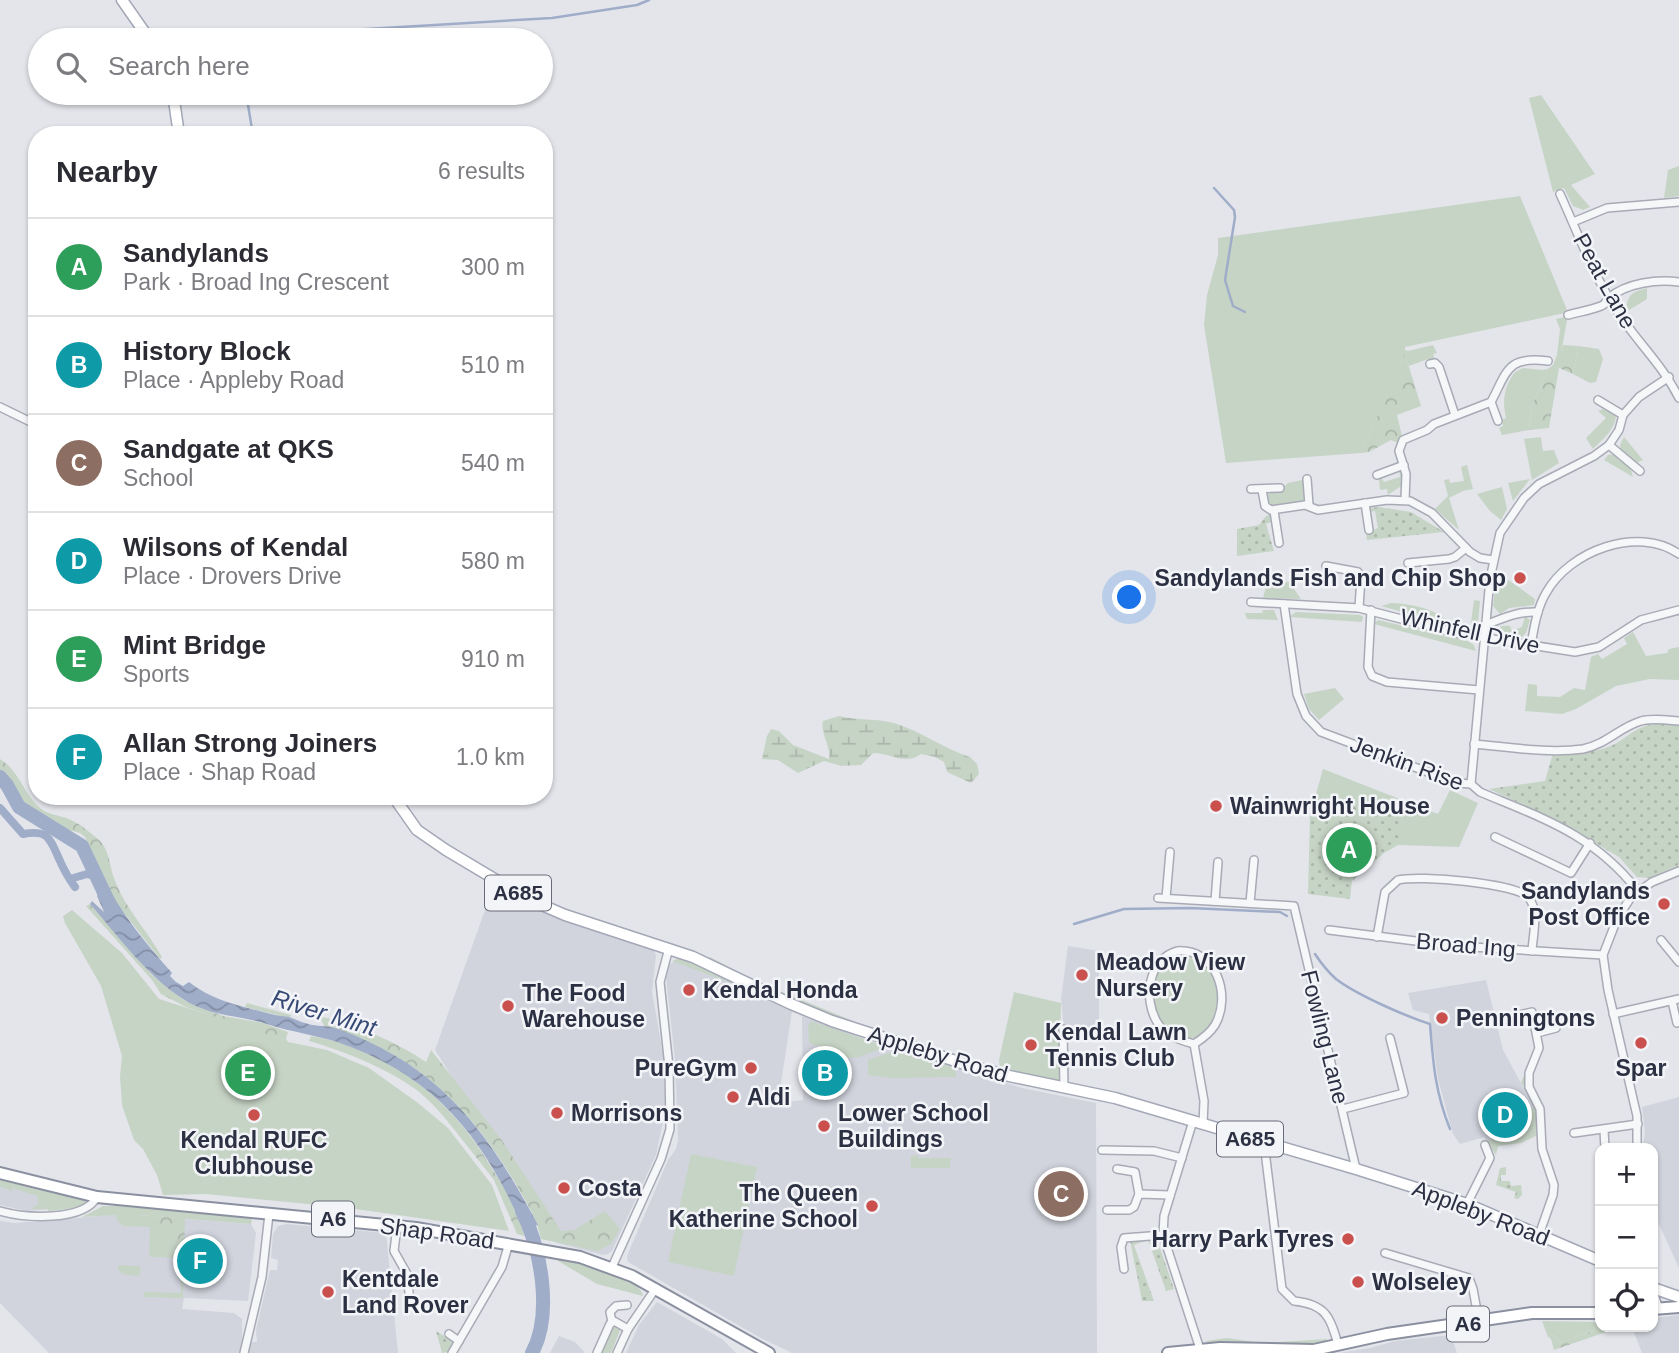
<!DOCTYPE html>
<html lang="en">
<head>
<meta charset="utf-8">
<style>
	body { margin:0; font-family:Arial,sans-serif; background:#f7f7f7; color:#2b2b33 }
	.controls { position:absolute; right:21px; bottom:21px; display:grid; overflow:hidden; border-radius:14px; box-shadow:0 2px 5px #0004 }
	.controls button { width:63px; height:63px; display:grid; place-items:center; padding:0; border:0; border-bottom:2px solid #e1e1e2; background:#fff; color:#2b2b33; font:35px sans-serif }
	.you { position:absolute; left:1130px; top:598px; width:24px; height:24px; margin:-18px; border:5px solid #fff; border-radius:50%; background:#1a73e8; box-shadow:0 0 0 10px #1a73e833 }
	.badge { display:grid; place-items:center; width:46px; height:46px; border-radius:50%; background:#b45309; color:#fff; font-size:23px; font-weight:700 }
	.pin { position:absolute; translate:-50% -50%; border:4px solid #fff; box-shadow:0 2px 7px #0006 }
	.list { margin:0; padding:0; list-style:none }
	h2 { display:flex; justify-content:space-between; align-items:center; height:91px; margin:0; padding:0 28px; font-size:30px }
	h2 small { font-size:23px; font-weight:400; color:#7c7c81 }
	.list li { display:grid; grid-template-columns:46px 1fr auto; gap:21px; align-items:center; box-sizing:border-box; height:98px; padding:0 28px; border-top:2px solid #e1e1e2 }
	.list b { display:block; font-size:26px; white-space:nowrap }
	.list p { margin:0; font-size:23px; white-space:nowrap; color:#7c7c81 }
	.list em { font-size:23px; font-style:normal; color:#7c7c81 }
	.icon { flex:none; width:38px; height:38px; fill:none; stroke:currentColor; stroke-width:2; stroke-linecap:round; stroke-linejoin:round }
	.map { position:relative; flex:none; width:1679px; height:1353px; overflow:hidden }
	.search { position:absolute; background:#fff; box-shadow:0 2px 5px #0004; left:28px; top:28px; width:525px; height:77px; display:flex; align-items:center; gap:18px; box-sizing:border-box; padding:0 24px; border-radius:38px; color:#7c7c81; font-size:26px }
	.panel { position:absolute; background:#fff; box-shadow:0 2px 5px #0004; left:28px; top:126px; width:525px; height:679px; border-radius:28px }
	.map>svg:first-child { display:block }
</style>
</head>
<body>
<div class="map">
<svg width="1679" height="1353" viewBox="0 0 1679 1353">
	<defs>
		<pattern id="forest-crowns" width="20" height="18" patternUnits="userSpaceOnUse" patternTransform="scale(1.75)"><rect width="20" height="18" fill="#c6d4c5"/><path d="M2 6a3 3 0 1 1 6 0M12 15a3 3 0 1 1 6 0" fill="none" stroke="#aab6aa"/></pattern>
		<pattern id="wetland-marsh" width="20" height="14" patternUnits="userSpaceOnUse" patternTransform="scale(1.75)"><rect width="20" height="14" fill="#c6d4c5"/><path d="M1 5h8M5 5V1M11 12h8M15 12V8" fill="none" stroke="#aab6aa"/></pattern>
		<pattern id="park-dots" width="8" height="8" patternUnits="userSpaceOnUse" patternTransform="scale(1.75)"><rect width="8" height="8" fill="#c6d4c5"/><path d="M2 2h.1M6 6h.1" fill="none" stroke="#aab6aa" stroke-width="1.8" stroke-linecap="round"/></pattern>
		<pattern id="water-waves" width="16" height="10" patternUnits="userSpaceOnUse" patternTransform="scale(1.75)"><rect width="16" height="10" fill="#a0adc9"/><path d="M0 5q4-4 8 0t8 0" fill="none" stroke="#838da5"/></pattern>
	</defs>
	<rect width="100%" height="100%" fill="#e3e5eb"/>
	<g fill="#d1d4dd">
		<path d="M494 885 531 906 652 947 656 955 652 992 664 1059 665 1112 656 1155 612 1251 608 1254 603 1255 557 1243 435 1050Z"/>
		<path d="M1068 946 1099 951V1040L1065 1038 1061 999Z"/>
		<path d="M679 958 704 967 792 1011 778 1103 803 1100 802 1016 874 1043 1022 1088 1096 1103 1097 1353H792L759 1337 628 1262 627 1256 668 1160 676 1149 678 1140 675 1059 666 977 669 965Z"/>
		<path d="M1486 980 1503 1050 1534 1107 1487 1142 1484 1137 1460 1144 1453 1134 1438 1079 1429 1014 1413 1010 1408 993Z"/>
		<path d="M1679 1097V1268L1653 1211V1148H1643L1645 1132 1642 1107Z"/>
		<path d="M12 1181 84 1199V1207L27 1211 0 1205V1187L9 1190Z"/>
		<path d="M123 1214 251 1224 256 1233 248 1301 184 1298 182 1309 234 1313 242 1319V1342H257L256 1330 270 1270H277L278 1260 271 1258 273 1234 278 1226 286 1224 386 1233 398 1353H49L0 1303V1221L15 1223Z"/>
		<path d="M657 1302 722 1339 736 1353H626L639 1325Z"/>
		<path d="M1679 1315V1353H1642L1632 1327H1653V1318Z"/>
		<path d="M1451 1335 1457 1353H1339L1370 1348 1395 1341Z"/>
		<path d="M559 1336 575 1342 585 1353H550Z"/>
	</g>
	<g fill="#c6d4c5">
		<path d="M1541 95 1595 174 1571 185 1590 207 1583 210 1573 206 1564 188 1553 192 1529 98Z"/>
		<path d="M1679 166V196L1664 198 1668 170Z"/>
		<path d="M1520 196 1567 310 1565 313 1405 347V350L1408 351 1433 345 1437 353 1433 354 1435 360 1428 359 1409 366 1405 355 1361 453 1226 463 1204 325 1207 295 1218 255V238Z"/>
		<path d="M1647 288V299L1626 312C1627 295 1631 292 1647 288Z"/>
		<path d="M1565 317 1567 320 1561 354 1557 355 1560 329 1556 319Z"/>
		<path d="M1578 346 1599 349 1603 359 1596 382 1590 383 1573 374Z"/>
		<path d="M1523 368 1542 370 1548 369 1532 405 1529 430 1502 435 1499 428 1503 426 1502 420 1506 418C1502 400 1504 387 1515 372Z"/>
		<path d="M1603 409 1616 414C1616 429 1603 439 1593 449L1586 438 1606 418 1598 411Z"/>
		<path d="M1541 437 1543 451 1554 450 1559 463 1532 480 1524 439Z"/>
		<path d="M1624 437 1643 460 1636 463 1621 450 1620 445Z"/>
		<path d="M1614 454 1630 466 1633 477 1604 460 1608 455Z"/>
		<path d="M1467 465 1473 489 1463 491 1449 498 1459 530 1435 509 1448 496 1444 480 1449 479 1450 483 1464 481 1461 467Z"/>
		<path d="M1399 470 1402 475 1401 486 1388 495 1387 489 1380 490 1379 478 1381 477 1384 482 1400 477Z"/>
		<path d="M1530 479 1513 501 1508 483Z"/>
		<path d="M1302 480 1306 499C1297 505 1277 510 1268 503V494L1279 491 1288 483Z"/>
		<path d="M1502 487 1507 509 1501 520 1490 511 1477 494Z"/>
		<path d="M1497 572 1535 599 1534 605 1509 608 1500 614 1493 606Z"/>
		<path d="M1289 582 1301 599 1263 598 1267 583Z"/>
		<path d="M1474 600 1480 601 1478 623 1470 630Z"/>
		<path d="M1391 603C1413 604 1438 609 1453 626L1381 606Z"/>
		<path d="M1263 610H1274L1278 620 1247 619 1245 613H1262Z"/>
		<path d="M1296 612 1360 615 1363 617 1362 622 1289 617Z"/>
		<path d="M1525 616 1530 620 1526 633 1522 637 1494 632C1497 626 1504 625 1510 626L1512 631 1522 627Z"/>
		<path d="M1378 620 1468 641 1473 644 1476 651 1374 624Z"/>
		<path d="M1633 632 1646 656 1667 653 1669 649 1679 647V680L1650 679 1616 686 1576 709 1562 714 1525 711 1528 684 1537 685V696L1560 697 1574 688 1585 690 1591 657 1598 654 1602 659 1627 644 1624 638Z"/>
		<path d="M1335 688 1344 699 1319 720 1309 709 1304 694Z"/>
		<path d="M1323 769 1438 814 1450 790 1478 803 1459 847 1398 845 1397 812 1328 809 1310 815Z"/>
		<path d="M72 910 122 953 159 999 286 1039 288 1042 327 1050 369 1068 418 1103 448 1128 492 1185 509 1231 349 1208 206 1194 163 1195 157 1175 143 1149 134 1140 122 1105 120 1077 122 1056 101 986 65 923 63 916Z"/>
		<path d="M1180 954C1239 956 1224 1057 1176 1035 1167 1030 1162 1025 1158 1016 1148 993 1154 962 1180 954Z"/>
		<path d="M710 957 758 982 853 1021 850 1023 811 1009 710 959Z"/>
		<path d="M679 958 704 967 744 988 672 961Z"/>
		<path d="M1014 992 1061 1003 1059 1083 1000 1069 999 1060Z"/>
		<path d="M247 1003 291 1015 290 1018 245 1007Z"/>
		<path d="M811 1021 879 1044 881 1049 858 1057 837 1058V1052L809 1043 808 1026Z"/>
		<path d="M311 1036C381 1047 440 1091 479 1148L472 1152C455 1131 439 1108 418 1091 387 1068 346 1052 309 1041Z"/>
		<path d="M892 1052H905L955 1068 956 1077 890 1078 868 1075V1060Z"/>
		<path d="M1526 1071V1088L1535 1106 1538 1135 1521 1143 1498 1146 1496 1155 1487 1142 1534 1107 1521 1082Z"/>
		<path d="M691 1154 757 1167 734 1276 668 1262Z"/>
		<path d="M918 1155V1158H951L950 1168H911V1156Z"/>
		<path d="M0 1177 84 1199 86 1204 84 1207 48 1211V1204L47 1209H31L38 1204 37 1196 13 1188 12 1191 0 1187Z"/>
		<path d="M114 1204 249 1217 252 1221 251 1224 138 1215 169 1239 176 1251 184 1255 183 1298 144 1297V1292L181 1293V1258L151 1257 149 1254 150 1227 123 1226 117 1220 116 1215 82 1217 103 1206H114Z"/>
		<path d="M559 1258C578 1262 639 1275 643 1296L597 1284 558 1261Z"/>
		<path d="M119 1265 140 1266V1274L137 1276 123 1274 118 1269Z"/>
		<path d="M1542 1321 1600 1322V1327H1605L1559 1343 1554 1335 1548 1337Z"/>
		<path d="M614 1325 621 1328 611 1353H600Z"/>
		<path d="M1227 1338 1262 1343 1327 1339 1324 1343 1289 1346 1211 1343 1205 1341Z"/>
	</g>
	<g fill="url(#forest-crowns)">
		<path d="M1563 345 1578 346 1573 374 1559 368 1549 428 1529 430 1532 405 1548 369 1553 365 1557 355 1561 353Z"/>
		<path d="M1405 354 1421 406 1397 415 1402 436 1398 443 1391 440 1369 452 1361 453Z"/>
		<path d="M0 759C18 770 23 791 37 805 47 816 59 814 71 820 80 824 91 833 98 839 110 850 109 864 114 878 124 907 147 930 162 957L160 959 114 900 85 837 80 833 55 826 19 803 12 783 0 770Z"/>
		<path d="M90 904 152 975 184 1000 223 1016 263 1023 288 1032 286 1039 262 1033 186 1007 161 994 152 980 86 906Z"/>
		<path d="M319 1016C356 1025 395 1041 426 1062L431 1050 501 1139 561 1231 574 1230 605 1211 620 1229 611 1244 598 1251 541 1239C537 1218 525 1200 514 1181 479 1122 434 1072 370 1043 355 1037 341 1030 325 1027Z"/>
		<path d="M479 1148 510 1197 525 1236 517 1234 494 1180 472 1152Z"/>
		<path d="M136 1215 185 1218 184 1255 176 1251 169 1239Z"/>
		<path d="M1605 1327 1606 1332 1554 1350 1551 1339 1548 1337 1554 1335 1559 1343Z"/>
	</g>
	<path fill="url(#wetland-marsh)" d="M839 716C858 721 875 718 894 723 921 731 944 749 970 757L977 764 979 774 971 783 947 772 944 762 935 757 921 754C904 766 892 753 873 753L861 765 841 766 824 761 798 773 778 760 762 759 767 736 771 729 779 731 793 745 829 759C831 745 820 734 823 721Z"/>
	<g fill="url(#park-dots)">
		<path d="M1379 507 1411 512 1444 532 1367 540 1366 533 1378 528 1375 511 1370 512 1369 508Z"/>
		<path d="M1271 514 1273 521 1266 524 1274 551 1237 556V529L1259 525 1266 516Z"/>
		<path d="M1656 724 1679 725V865L1649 878 1637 877 1619 857 1556 820 1489 789 1545 781 1553 753C1573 754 1597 753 1615 744 1631 735 1636 726 1656 724Z"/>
		<path d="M1344 806 1398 812V845L1384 853 1352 881 1350 899 1308 894 1310 815Z"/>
		<path d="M1506 1167V1175H1501V1181H1510L1511 1186 1521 1185 1522 1195 1518 1199 1514 1198 1516 1192 1496 1185 1500 1168Z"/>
		<path d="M1154 1239 1158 1241 1159 1246 1152 1249 1148 1240 1134 1245 1154 1301H1142L1130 1240Z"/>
		<path d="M1160 1248 1174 1289 1166 1291 1152 1251Z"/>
		<path d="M436 1331 452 1341V1347L448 1352 442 1353Z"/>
	</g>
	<path fill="url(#water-waves)" d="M104 880C122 914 146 944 172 973L170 976 176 982 183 986 189 982C213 1001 241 1006 271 1014 278 1016 286 1016 292 1018 298 1021 305 1023 312 1025 320 1026 330 1026 338 1029 441 1066 489 1133 538 1225L523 1228C483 1136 434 1075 337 1042 315 1035 292 1032 270 1025 241 1015 210 1017 183 999 146 975 119 937 90 904L92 901 104 912 97 896Z"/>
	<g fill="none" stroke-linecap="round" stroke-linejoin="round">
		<g stroke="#a0adc9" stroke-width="2.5">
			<path d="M328 40 350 30 552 18 637 5 649 0"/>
			<path d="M246 93 253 135"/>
			<path d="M1214 188 1234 210 1235 217 1225 280 1233 306 1245 312"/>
			<path d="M1074 924 1124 909 1190 908 1280 912 1287 916"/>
			<path d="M1315 954C1321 963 1328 972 1336 979 1357 995 1405 1016 1430 1024 1433 1062 1435 1092 1450 1129"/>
		</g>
		<g stroke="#a0adc9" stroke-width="8">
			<path d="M0 808 23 834C50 829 50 840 60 861 64 870 69 879 75 887"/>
			<path d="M70 879 87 874 96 876"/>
		</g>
		<g stroke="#a0adc9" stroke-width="14">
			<path d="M0 777 7 785 19 807 82 846 109 903"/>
			<path d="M522 1211C541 1249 553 1314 532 1353"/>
		</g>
		<g stroke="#a8abb5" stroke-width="10">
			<g id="minor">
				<path d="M1560 194C1578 233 1593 275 1617 311 1637 342 1662 364 1679 398"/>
				<path d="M1573 222 1607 208 1679 202"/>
				<path d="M1568 315C1579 312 1591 310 1601 306 1609 302 1602 304 1609 298 1626 283 1657 279 1679 282"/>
				<path d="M1430 364 1435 363 1439 367 1455 415"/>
				<path d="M1598 400 1623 415"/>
				<path d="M1491 402 1498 421"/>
				<path d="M0 407 37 425"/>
				<path d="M1609 445 1640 471"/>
				<path d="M1377 475 1404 465"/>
				<path d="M1307 479 1309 505"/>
				<path d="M1251 489 1280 488"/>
				<path d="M1262 490 1265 506 1271 510 1305 505 1318 510 1387 500 1410 501 1432 513 1470 552 1480 558 1493 560"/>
				<path d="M1405 500 1406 474 1399 451 1403 440 1427 430 1434 424 1491 402C1508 370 1507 356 1548 361"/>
				<path d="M1365 503 1369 530"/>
				<path d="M1274 511 1279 543"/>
				<path d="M1408 563 1449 559 1455 557 1466 548"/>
				<path d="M1326 566 1358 572 1361 577 1359 608"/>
				<path d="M1251 602 1359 608 1455 633 1575 652 1599 647 1641 620 1679 610"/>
				<path d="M1284 604 1297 694 1306 716 1321 732 1457 783 1471 784 1480 792C1544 819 1593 834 1638 891"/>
				<path d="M1371 610 1368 667 1372 676 1387 682 1479 690"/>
				<path d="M1485 625C1504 618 1518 611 1538 612"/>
				<path d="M1531 645C1534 628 1537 608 1546 593 1569 551 1638 525 1679 554"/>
				<path d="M1474 744C1509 747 1548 754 1583 749 1605 745 1620 727 1641 721 1654 718 1666 720 1679 721"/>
				<path d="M1471 784 1490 579 1500 533 1524 498 1539 484 1594 456 1609 445 1619 430 1623 415 1639 397 1669 377"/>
				<path d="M1495 837 1571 873 1590 843"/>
				<path d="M1158 898 1294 906 1356 1169"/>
				<path d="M1166 898 1170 852"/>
				<path d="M1215 901 1218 862"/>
				<path d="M1250 903 1254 860"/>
				<path d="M1329 930 1455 946 1603 955"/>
				<path d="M1377 937 1385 892 1398 880C1418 875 1518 883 1529 898 1539 911 1533 935 1532 951"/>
				<path d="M1661 940 1679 962"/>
				<path d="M1177 951C1216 948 1232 995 1215 1025 1210 1033 1202 1039 1194 1044 1180 1040 1165 1036 1157 1022 1143 999 1148 959 1177 951Z"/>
				<path d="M1672 1001 1677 1023"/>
				<path d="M1613 1014 1679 999"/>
				<path d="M1519 1015 1532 1012 1539 1048 1529 1073V1087L1540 1109 1542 1149 1554 1185 1553 1195 1539 1235"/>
				<path d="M1063 1029 1064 1088"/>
				<path d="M1537 1033 1556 1028"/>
				<path d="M1194 1044 1204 1101 1203 1124"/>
				<path d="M1343 1109 1404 1093 1390 1038"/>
				<path d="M1193 1121 1164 1216 1163 1235 1200 1349"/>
				<path d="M1604 1130 1605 1148"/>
				<path d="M1574 1133 1638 1124"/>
				<path d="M1264 1143 1282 1289 1294 1301C1325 1304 1331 1317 1338 1345"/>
				<path d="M1637 1148V1116L1608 990 1603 955 1617 919 1631 897 1652 882 1679 871"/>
				<path d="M1102 1150 1154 1151 1182 1158"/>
				<path d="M1117 1169 1135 1172 1139 1194"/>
				<path d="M1467 1204 1490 1158 1485 1145"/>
				<path d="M1107 1210H1129L1134 1207 1139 1194 1170 1195"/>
				<path d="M0 1211C25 1218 83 1222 97 1197"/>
				<path d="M397 1226 394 1251 407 1274 410 1302"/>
				<path d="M1385 1253 1469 1278 1473 1289 1479 1322"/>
				<path d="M612 1267 661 1159 670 1129 669 1067 660 982 669 948"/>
				<path d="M1124 1269 1121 1247 1124 1238 1163 1235"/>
				<path d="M612 1322 610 1312 616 1306 627 1305"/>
				<path d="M449 1334 459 1341"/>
				<path d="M244 1353 262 1277 269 1214"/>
				<path d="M452 1353 502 1267 509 1243"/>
				<path d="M597 1353 610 1324 614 1321 628 1329"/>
				<path d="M617 1353 628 1329 656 1288"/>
			</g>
		</g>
		<g stroke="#a3a7b6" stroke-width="13">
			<g id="major">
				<path d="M122 0 150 40"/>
				<path d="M173 93 179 135"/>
				<path d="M393 796 417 830 446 850 528 899 565 915 693 957 791 1004 832 1021 971 1066 1009 1076 1115 1098 1356 1169 1467 1204 1600 1261"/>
				<path d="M1653 1288 1679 1297"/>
				<path d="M1653 1296 1657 1308"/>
			</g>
		</g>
		<g stroke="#8b90a1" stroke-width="14">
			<g id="highway">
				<path d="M0 1173 97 1197 416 1228 580 1257 632 1276 769 1353"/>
				<path d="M1653 1309 1679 1307"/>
				<path d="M1168 1353 1220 1348 1314 1350 1387 1334 1532 1313H1600"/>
			</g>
		</g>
		<use href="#minor" stroke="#f6f7f9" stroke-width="7"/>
		<use href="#major" stroke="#fff" stroke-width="10"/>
		<use href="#highway" stroke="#fff" stroke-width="10"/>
	</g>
	<g fill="#ca504e" stroke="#f3f4f8" stroke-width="2.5">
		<circle cx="1520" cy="578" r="7"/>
		<circle cx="1216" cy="806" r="7"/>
		<circle cx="1664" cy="904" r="7"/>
		<circle cx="1082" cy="975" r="7"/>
		<circle cx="689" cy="990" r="7"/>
		<circle cx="508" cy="1006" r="7"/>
		<circle cx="1442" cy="1018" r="7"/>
		<circle cx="1641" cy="1043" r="7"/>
		<circle cx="1031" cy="1045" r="7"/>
		<circle cx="751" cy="1068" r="7"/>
		<circle cx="733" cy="1097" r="7"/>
		<circle cx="557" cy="1113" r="7"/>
		<circle cx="254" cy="1115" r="7"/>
		<circle cx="824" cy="1126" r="7"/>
		<circle cx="564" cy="1188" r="7"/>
		<circle cx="872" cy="1206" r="7"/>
		<circle cx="1348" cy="1239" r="7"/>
		<circle cx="1358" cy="1282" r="7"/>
		<circle cx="328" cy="1292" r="7"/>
	</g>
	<g text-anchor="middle" stroke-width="5" stroke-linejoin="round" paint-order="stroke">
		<g fill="#f3f4f8" stroke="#686b79" stroke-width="2">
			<rect x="485" y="875.5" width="66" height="35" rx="5"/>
			<rect x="1217" y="1121.5" width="66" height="35" rx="5"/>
			<rect x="312" y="1201.5" width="42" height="35" rx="5"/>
			<rect x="1447" y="1306.5" width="42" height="35" rx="5"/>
		</g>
		<g font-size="21" font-weight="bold" fill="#2c3043">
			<text x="518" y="900">A685</text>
			<text x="1250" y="1146">A685</text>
			<text x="333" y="1226">A6</text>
			<text x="1468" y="1331">A6</text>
		</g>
		<g font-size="23" fill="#2c3043" stroke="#f3f4f8">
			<text transform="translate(1605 281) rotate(61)" y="8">Peat Lane</text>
			<text transform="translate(1470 631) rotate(12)" y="8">Whinfell Drive</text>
			<text transform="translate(1407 763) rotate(20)" y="8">Jenkin Rise</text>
			<text transform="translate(1466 945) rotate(5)" y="8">Broad Ing</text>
			<text transform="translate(1325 1037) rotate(76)" y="8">Fowling Lane</text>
			<text transform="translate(938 1054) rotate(17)" y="8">Appleby Road</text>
			<text transform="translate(1481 1213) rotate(21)" y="8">Appleby Road</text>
			<text transform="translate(437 1233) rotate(8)" y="8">Shap Road</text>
		</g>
		<g font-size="23" font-weight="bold" fill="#2c3043" stroke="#f3f4f8" text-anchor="start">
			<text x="1506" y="586" text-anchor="end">Sandylands Fish and Chip Shop</text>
			<text x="1230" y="814">Wainwright House</text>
			<text x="1650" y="899" text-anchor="end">Sandylands<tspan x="1650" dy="26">Post Office</tspan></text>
			<text x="1096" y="970">Meadow View<tspan x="1096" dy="26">Nursery</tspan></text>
			<text x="703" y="998">Kendal Honda</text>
			<text x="522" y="1001">The Food<tspan x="522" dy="26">Warehouse</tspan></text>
			<text x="1456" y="1026">Penningtons</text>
			<text x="1045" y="1040">Kendal Lawn<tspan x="1045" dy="26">Tennis Club</tspan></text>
			<text x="737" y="1076" text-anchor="end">PureGym</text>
			<text x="1641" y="1076" text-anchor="middle">Spar</text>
			<text x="747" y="1105">Aldi</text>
			<text x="571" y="1121">Morrisons</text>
			<text x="838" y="1121">Lower School<tspan x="838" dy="26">Buildings</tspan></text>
			<text x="254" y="1148" text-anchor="middle">Kendal RUFC<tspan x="254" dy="26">Clubhouse</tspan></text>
			<text x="578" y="1196">Costa</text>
			<text x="858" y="1201" text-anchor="end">The Queen<tspan x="858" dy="26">Katherine School</tspan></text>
			<text x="1334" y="1247" text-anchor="end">Harry Park Tyres</text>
			<text x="342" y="1287">Kentdale<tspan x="342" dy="26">Land Rover</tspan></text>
			<text x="1372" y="1290">Wolseley</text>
		</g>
		<g font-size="24" font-style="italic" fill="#374975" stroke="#f3f4f8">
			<text transform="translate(324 1013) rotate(17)" y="8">River Mint</text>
		</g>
	</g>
</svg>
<div class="controls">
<button>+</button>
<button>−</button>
<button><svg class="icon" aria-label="locate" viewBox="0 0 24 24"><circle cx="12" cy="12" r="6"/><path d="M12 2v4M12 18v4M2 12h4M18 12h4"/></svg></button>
</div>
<div class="you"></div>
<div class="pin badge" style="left:1349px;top:850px;background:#2e9e5b">A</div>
<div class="pin badge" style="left:825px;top:1073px;background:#0f9aa8">B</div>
<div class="pin badge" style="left:1061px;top:1194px;background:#8d6e63">C</div>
<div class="pin badge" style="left:1505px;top:1115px;background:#0f9aa8">D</div>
<div class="pin badge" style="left:248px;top:1073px;background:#2e9e5b">E</div>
<div class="pin badge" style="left:200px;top:1261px;background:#0f9aa8">F</div>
<div class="search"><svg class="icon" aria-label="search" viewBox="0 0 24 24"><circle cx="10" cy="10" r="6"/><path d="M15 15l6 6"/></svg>Search here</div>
<section class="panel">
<h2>Nearby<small>6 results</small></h2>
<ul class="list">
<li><span class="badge" style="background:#2e9e5b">A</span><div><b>Sandylands</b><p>Park · Broad Ing Crescent</p></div><em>300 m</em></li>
<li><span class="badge" style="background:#0f9aa8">B</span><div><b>History Block</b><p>Place · Appleby Road</p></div><em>510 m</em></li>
<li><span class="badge" style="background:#8d6e63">C</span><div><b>Sandgate at QKS</b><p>School</p></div><em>540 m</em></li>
<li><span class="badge" style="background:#0f9aa8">D</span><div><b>Wilsons of Kendal</b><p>Place · Drovers Drive</p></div><em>580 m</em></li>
<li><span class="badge" style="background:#2e9e5b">E</span><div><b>Mint Bridge</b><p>Sports</p></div><em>910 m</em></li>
<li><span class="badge" style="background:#0f9aa8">F</span><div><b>Allan Strong Joiners</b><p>Place · Shap Road</p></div><em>1.0 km</em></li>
</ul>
</section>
</div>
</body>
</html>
